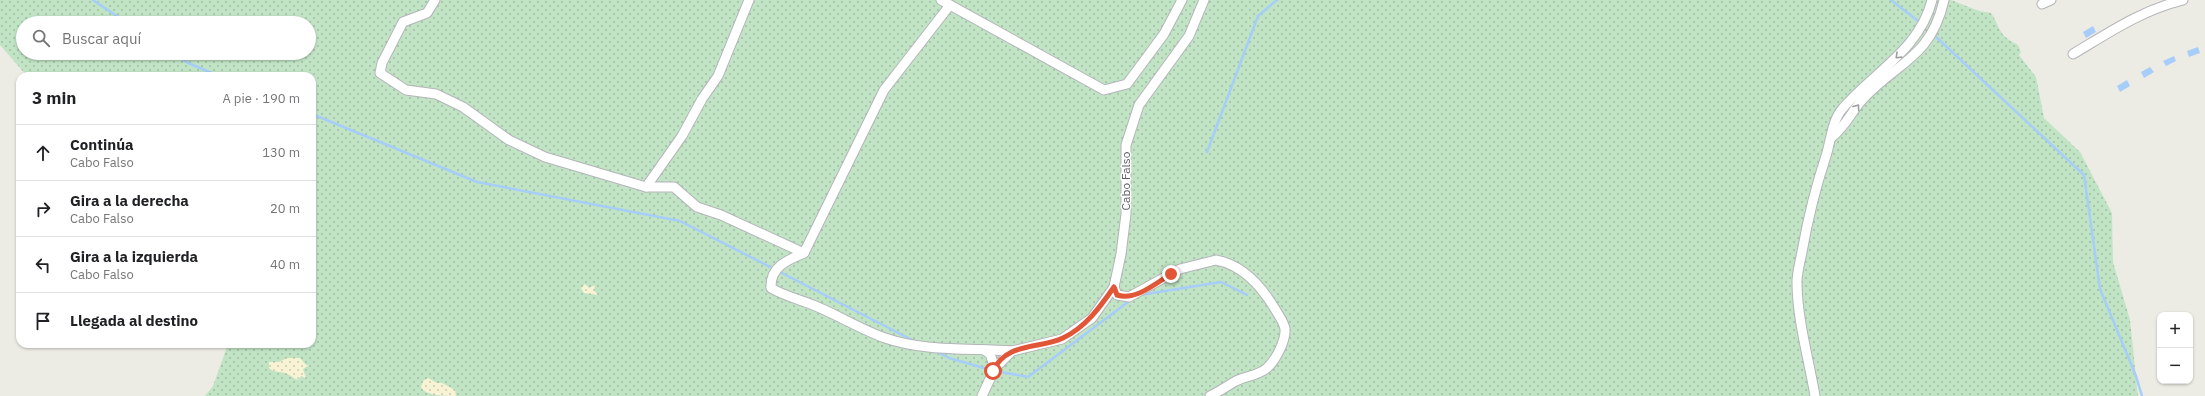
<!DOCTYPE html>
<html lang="es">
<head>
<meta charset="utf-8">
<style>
	body { margin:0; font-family:"IBM Plex Sans",sans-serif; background:#f6f6f6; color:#202124 }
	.controls { position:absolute; right:12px; bottom:12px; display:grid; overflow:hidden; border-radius:8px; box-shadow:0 1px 3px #0004 }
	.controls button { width:36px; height:36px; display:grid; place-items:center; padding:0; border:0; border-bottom:1px solid #e0e0e0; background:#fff; color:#202124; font:20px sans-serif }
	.stop { position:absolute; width:12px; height:12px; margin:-9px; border:3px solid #e05637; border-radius:50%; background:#fff }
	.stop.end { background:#e05637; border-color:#fff; box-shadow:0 1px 4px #0008 }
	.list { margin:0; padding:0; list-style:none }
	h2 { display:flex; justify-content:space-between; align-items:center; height:52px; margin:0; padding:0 16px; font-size:17px }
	h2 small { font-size:13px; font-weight:400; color:#757577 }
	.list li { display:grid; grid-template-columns:26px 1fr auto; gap:12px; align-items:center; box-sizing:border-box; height:56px; padding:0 16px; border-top:1px solid #e0e0e0 }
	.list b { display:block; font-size:15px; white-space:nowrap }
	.list p { margin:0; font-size:13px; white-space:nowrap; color:#757577 }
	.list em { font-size:13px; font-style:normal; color:#757577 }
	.icon { flex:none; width:22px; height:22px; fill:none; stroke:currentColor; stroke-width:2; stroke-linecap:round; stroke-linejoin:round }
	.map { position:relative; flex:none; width:2205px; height:396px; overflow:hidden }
	.search { position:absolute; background:#fff; box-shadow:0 1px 3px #0004; left:16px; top:16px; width:300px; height:44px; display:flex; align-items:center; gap:10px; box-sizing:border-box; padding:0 14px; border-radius:22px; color:#757577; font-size:15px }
	.panel { position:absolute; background:#fff; box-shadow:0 1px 3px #0004; left:16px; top:72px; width:300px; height:276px; border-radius:12px }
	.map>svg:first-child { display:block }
</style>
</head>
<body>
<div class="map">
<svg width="2205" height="396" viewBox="0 0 2205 396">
	<defs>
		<pattern id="grass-dots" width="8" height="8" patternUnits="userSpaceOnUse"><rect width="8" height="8" fill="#c1e4c5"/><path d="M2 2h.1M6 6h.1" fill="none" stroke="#a0bca4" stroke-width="1.8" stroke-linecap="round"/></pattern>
		<pattern id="sand-dots" width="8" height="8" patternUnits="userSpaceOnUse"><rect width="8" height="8" fill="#f8f3d4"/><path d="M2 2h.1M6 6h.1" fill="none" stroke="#ccc8b0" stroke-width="1.8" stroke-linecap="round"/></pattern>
	</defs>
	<rect width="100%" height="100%" fill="#edece4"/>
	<path fill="url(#grass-dots)" fill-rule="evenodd" d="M0 0H1951L1979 11 1991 13C2002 30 1997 34 2018 45L2021 52 2019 55 2036 77 2044 118 2080 152 2112 213 2113 262 2130 320 2138 396H205L213 386 228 344H312V76H27L0 45ZM23 23H309V53H23Z"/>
	<g fill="url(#sand-dots)">
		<path d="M585 284 589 288 595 285 594 290 598 295 584 293 581 288Z"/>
		<path d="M287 358H300L306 365H309L303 369 306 378 301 376 298 380C294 379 291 375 287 374 281 371 274 373 269 368V362H279Z"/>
		<path d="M428 378 437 383H442L455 390 456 396C445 396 425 396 421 387L423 381Z"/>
	</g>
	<g fill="#a7cdfa">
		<path d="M2093 26 2096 32 2086 38 2083 32Z"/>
		<path d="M2198 47 2200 53 2189 57 2187 51Z"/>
		<path d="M2174 56 2176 61 2166 66 2163 61Z"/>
		<path d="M2150 67 2154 72 2144 78 2141 72Z"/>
		<path d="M2127 80 2130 86 2120 92 2117 86Z"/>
	</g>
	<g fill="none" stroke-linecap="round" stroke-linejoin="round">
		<g stroke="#a7cdfa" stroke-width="2.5">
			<path d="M93 0 127 23"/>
			<path d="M1891 0 1918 21"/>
			<path d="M1935 36 2084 175 2100 289 2136 376 2142 396"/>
			<path d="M173 53 188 63 219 76"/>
			<path d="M312 114 477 182 680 221 774 269"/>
			<path d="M1207 152 1258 16 1277 0"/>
			<path d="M778 271 916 342"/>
			<path d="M1140 295 1221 282 1247 295"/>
			<path d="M935 351 949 358 991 370"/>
			<path d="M996 371 1028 377 1132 299"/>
		</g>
		<g stroke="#b4b5ba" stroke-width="11">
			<g id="minor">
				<path d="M435 0 427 13 403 22 382 63 380 73 406 90 436 94 463 107 509 140 545 157 646 187"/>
				<path d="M749 0 718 76 702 99 682 136 646 187H674L697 207 721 215 804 253"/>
				<path d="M941 0 1104 90 1127 84 1164 34 1182 0"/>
				<path d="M1204 0 1189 36 1139 105 1126 145V214L1121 254 1114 287 1117 295 1129 297 1180 269 1216 260C1243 265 1262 287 1275 309 1279 316 1284 322 1285 329 1286 340 1276 360 1267 368 1258 376 1244 376 1234 382 1226 387 1218 392 1210 396"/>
				<path d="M2042 4 2051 0"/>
				<path d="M950 5 884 90 804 253C787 260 770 267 771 288 784 296 799 299 813 305 838 315 860 329 885 338 926 352 970 348 1012 351"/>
				<path d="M2073 54C2110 32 2140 11 2183 0"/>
				<path d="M1832 137C1846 126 1851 112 1863 99 1897 62 1931 58 1944 0"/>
				<path d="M984 350 990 354 995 368"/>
				<path d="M982 396 995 368 1012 351 1062 339 1092 318 1114 287"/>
				<path d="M1815 396C1809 360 1797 319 1797 282 1797 273 1800 262 1802 252 1808 218 1815 189 1826 156 1831 140 1832 120 1843 108 1874 72 1920 49 1932 0"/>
			</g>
		</g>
		<use href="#minor" stroke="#fff" stroke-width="9"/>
	</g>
	<defs><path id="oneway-chevron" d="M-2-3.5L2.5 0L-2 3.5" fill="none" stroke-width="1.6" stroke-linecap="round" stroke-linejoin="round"/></defs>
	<g stroke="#9d9ea1">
		<use href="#oneway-chevron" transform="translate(1898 56) rotate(136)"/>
		<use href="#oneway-chevron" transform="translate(1857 107) rotate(-54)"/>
	</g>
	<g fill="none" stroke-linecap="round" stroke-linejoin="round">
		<path stroke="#e05637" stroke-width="5" d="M993 371C1006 342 1040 349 1063 338 1086 327 1100 307 1114 287L1117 295C1136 301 1156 283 1171 274"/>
	</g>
	<g text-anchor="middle" stroke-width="3" stroke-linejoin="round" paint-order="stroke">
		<g font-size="12" fill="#5c5e63" stroke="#fff">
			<text transform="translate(1126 181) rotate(-90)" y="4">Cabo Falso</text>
		</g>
	</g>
</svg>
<div class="controls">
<button>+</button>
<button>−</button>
</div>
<div class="stop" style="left:993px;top:371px"></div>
<div class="stop end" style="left:1171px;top:274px"></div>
<div class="search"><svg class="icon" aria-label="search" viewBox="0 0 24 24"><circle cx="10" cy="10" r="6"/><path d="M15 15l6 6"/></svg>Buscar aquí</div>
<section class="panel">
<h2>3 min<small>A pie · 190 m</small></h2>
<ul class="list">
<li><svg class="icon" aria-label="ahead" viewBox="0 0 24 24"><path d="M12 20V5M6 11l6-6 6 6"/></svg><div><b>Continúa</b><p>Cabo Falso</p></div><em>130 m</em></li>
<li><svg class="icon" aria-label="right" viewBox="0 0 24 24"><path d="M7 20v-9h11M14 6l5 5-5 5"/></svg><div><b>Gira a la derecha</b><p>Cabo Falso</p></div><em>20 m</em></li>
<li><svg class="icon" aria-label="left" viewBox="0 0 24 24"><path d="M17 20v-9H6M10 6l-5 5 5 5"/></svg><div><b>Gira a la izquierda</b><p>Cabo Falso</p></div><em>40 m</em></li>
<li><svg class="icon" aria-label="arrive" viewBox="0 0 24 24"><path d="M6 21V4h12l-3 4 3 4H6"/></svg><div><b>Llegada al destino</b></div></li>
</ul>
</section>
</div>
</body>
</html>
